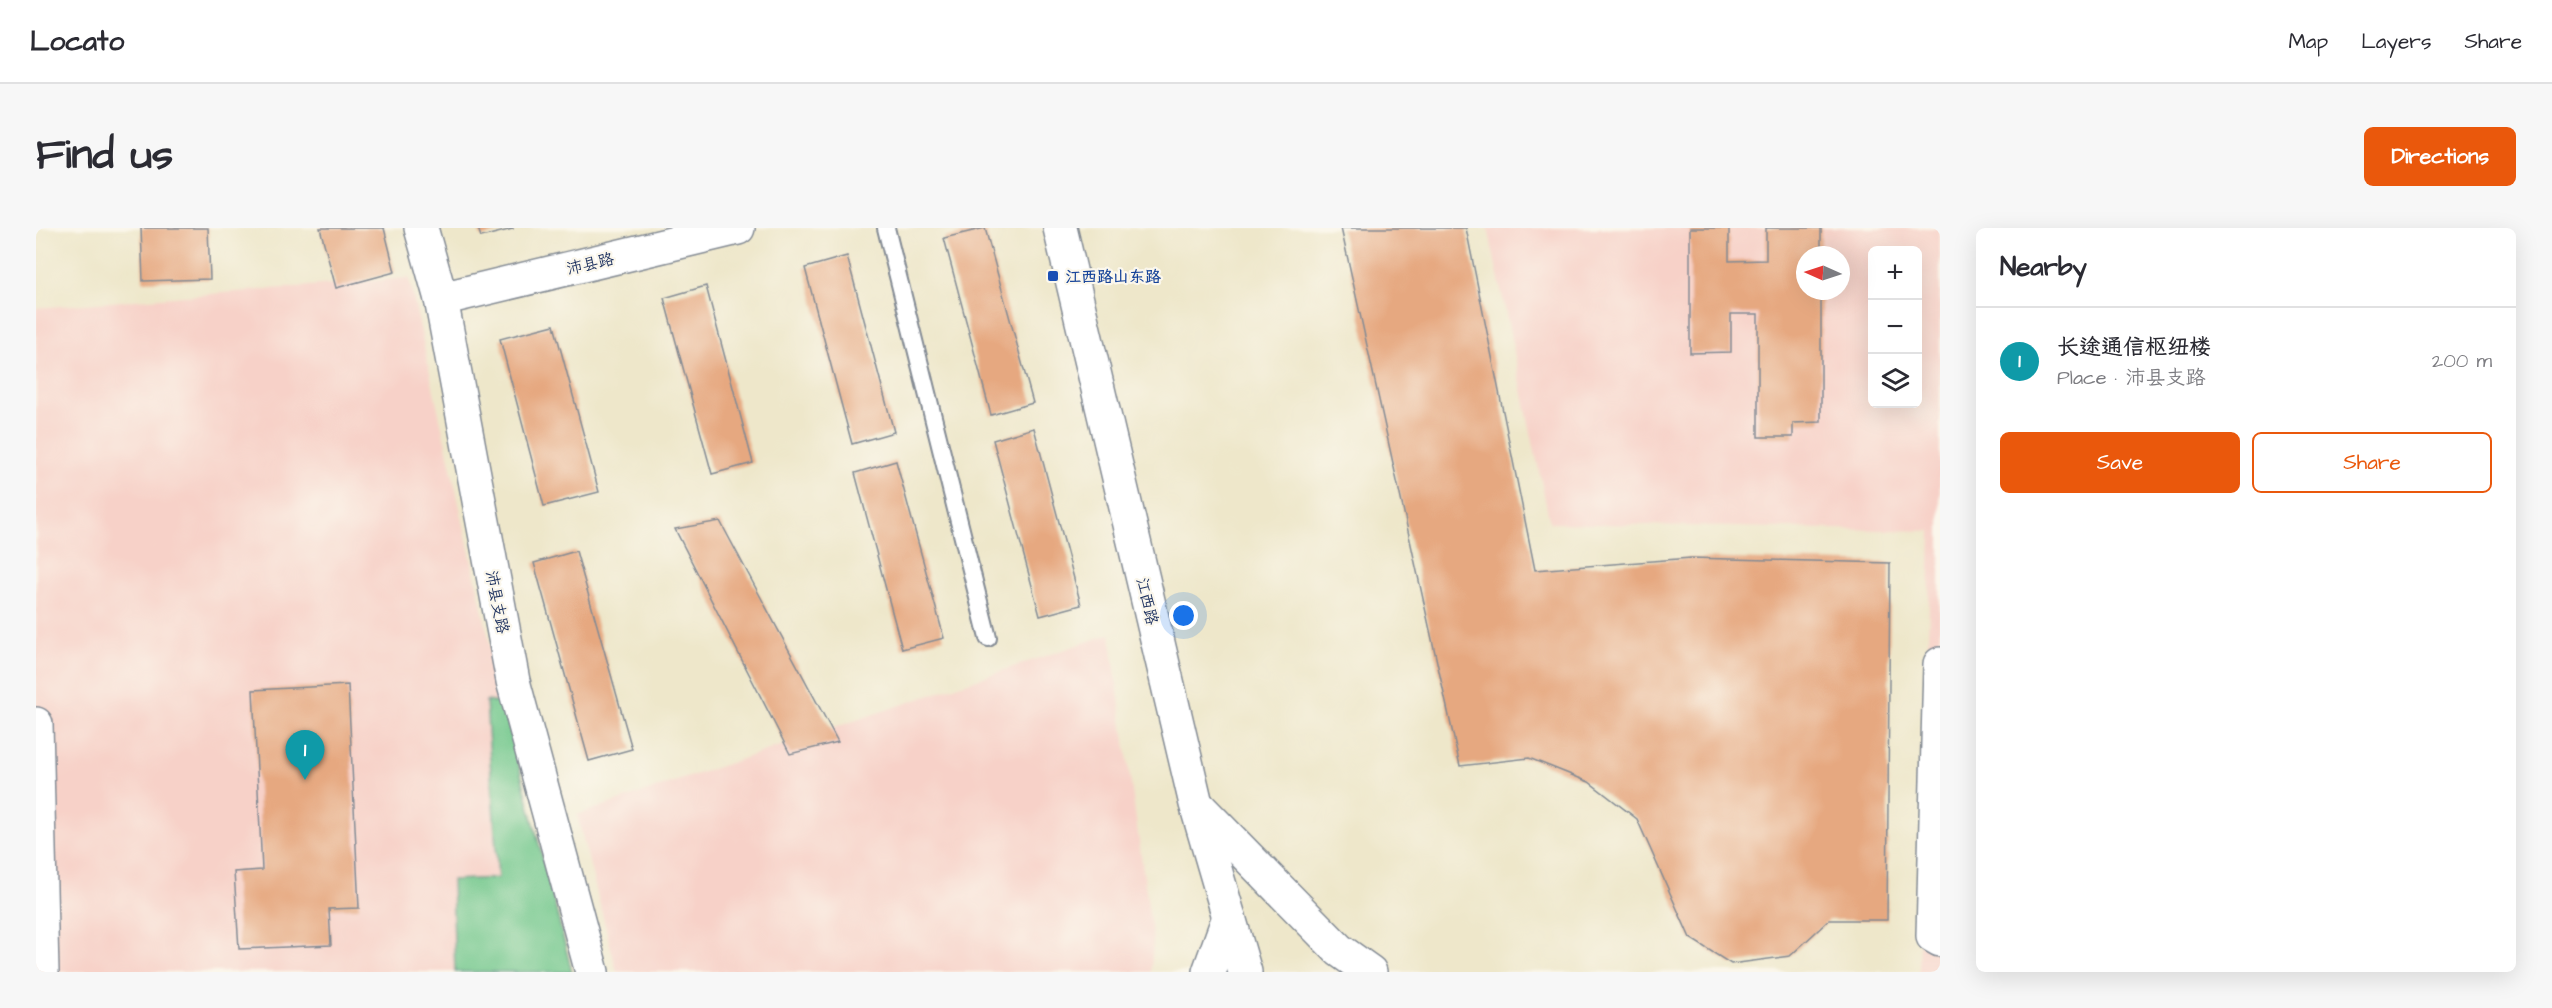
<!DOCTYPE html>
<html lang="en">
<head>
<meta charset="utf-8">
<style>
	body { margin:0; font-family:"Architects Daughter","LXGW WenKai TC",sans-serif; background:#f7f7f7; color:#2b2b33 }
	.controls { position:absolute; right:18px; top:18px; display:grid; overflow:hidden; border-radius:9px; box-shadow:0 6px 24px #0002 }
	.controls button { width:54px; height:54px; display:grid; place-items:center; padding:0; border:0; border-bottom:2px solid #e1e1e2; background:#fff; color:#2b2b33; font:30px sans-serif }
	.compass { position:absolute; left:1760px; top:18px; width:54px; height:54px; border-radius:50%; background:#fff; box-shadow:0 6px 24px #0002; rotate:273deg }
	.you { position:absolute; left:1148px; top:388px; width:21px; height:21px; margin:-15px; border:4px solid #fff; border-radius:50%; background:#1a73e8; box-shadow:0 0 0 9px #1a73e833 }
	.badge { display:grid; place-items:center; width:39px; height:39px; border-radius:50%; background:#ea580c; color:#fff; font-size:20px; font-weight:700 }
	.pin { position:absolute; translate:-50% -50px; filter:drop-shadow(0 2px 3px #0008) }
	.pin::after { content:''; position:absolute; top:32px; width:21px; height:18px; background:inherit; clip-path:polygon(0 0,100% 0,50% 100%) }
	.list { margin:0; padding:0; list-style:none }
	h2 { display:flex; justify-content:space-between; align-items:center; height:78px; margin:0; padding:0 24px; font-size:26px }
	h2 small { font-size:20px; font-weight:400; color:#7c7c81 }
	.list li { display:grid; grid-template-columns:39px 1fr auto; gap:18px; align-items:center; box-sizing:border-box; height:108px; padding:0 24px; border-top:2px solid #e1e1e2 }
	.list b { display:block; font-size:22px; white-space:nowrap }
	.list p { margin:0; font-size:20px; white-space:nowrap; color:#7c7c81 }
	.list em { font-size:20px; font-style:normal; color:#7c7c81 }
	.actions { display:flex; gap:12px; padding:18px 24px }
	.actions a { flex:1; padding:14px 0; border:2px solid #ea580c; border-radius:9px; text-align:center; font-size:21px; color:#ea580c }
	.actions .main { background:#ea580c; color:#fff }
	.icon { flex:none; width:33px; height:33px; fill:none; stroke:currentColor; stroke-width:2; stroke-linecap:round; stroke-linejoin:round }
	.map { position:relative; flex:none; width:1904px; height:744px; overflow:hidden; border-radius:9px }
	header { display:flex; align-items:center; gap:36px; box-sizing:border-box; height:84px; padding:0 30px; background:#fff; border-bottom:2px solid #e1e1e2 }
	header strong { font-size:28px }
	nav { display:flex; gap:33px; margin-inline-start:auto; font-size:21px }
	.intro { display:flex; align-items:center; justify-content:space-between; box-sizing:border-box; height:144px; padding:0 36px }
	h1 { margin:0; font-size:42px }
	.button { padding:15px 27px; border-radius:9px; background:#ea580c; color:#fff; font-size:21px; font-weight:700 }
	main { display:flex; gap:36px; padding:0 36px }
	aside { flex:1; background:#fff; border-radius:9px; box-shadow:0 6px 24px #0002 }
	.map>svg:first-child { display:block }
</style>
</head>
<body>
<header>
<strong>Locato</strong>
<nav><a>Map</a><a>Layers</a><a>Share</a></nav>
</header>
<div class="intro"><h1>Find us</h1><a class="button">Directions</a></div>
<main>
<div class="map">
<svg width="1904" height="744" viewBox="0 0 1904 744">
	<rect width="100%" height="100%" fill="#fbf7ec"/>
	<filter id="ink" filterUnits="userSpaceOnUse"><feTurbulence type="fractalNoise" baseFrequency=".0167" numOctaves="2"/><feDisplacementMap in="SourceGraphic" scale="12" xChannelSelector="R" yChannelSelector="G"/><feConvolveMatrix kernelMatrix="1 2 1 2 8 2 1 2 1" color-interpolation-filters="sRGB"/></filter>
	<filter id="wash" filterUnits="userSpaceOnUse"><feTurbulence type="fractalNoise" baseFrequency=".008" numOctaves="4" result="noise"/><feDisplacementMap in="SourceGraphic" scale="24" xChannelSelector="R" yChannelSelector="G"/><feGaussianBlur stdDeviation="1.35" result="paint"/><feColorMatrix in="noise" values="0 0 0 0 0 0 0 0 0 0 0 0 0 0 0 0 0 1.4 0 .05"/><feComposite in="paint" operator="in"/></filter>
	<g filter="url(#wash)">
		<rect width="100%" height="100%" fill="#eee7ca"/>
		<g fill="#f7d1c8" fill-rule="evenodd">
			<path d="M1452 0H1904V744H1883L1895 303 1514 295ZM1836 22H1882V176H1836ZM1769 27H1805V63H1769Z"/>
			<path d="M373 50 467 475 536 744H0V80Z"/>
			<path d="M1074 406 1117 713 1115 744H581L541 587Z"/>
		</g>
		<path fill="#72c78c" stroke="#467b75" stroke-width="1.5" d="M450 473 467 475 536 744H419L416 652 462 650Z"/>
		<g id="blocks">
			<g fill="#e6a880">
				<path d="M105 0H172L174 51 107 53Z"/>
				<path d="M284 0H348L359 44 300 60Z"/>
				<path d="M442 0H477V1L445 9Z"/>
				<path d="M949 0 997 175 955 187 908 10Z"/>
				<path d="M1305 0H1430L1499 342 1655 330 1854 335 1851 692H1793L1754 728 1695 736 1654 710 1601 591 1553 554 1493 530 1424 538Z"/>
				<path d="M1654 0H1693V33L1730 32V0H1785V27H1769V63H1785V194L1757 195V209H1722V86H1695V124L1654 125Z"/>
				<path d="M811 28 858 204 816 216 769 40Z"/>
				<path d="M670 58 717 235 676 246 628 70Z"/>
				<path d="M518 97 563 264 508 278 464 111Z"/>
				<path d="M998 200 1045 377 1004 388 957 212Z"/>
				<path d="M860 233 908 410 866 421 819 245Z"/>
				<path d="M684 293 802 514 754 526 639 301Z"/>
				<path d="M540 323 596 521 553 533 498 335Z"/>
				<path d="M312 457 323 680 293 681 295 717 203 721 198 644 226 642 217 462Z"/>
			</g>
		</g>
	</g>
	<g filter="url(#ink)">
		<use href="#blocks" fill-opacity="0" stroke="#848b94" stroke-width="1.5"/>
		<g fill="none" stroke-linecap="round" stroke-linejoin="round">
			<g stroke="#848b94" stroke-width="20">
				<path id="service" d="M850 0 952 410"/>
			</g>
			<g stroke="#848b94" stroke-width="36">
				<g id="minor">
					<path d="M385 0 405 71 477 453 556 744"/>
					<path d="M405 71 702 0"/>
					<path d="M1904 436 1897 708 1904 712"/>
					<path d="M0 496 6 744"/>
				</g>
			</g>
			<g stroke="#848b94" stroke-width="36">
				<g id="secondary">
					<path d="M1024 0 1160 576 1209 744"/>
					<path d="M1163 579 1303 722 1334 744"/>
					<path d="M1173 744 1193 689"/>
				</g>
			</g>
			<use href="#service" stroke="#fff" stroke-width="16"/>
			<use href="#minor" stroke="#fff" stroke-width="33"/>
			<use href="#secondary" stroke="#fff" stroke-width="33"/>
		</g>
	</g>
	<rect fill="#1a4fb4" stroke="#fbf7ec" stroke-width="2" x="1011" y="42" width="12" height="12" rx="3"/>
	<g text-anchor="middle" stroke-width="4.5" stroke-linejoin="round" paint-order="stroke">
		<g font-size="16" fill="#1b2f5e" stroke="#fbf7ec">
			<text transform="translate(554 35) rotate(-13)" y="6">沛县路</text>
			<text transform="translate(1112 373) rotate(77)" y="6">江西路</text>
			<text transform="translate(462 374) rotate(79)" y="6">沛县支路</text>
		</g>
		<g font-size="16" font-weight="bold" fill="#164399" stroke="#fbf7ec" text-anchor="start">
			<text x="1029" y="54">江西路山东路</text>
		</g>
	</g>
</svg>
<div class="controls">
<button>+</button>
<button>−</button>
<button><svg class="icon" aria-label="layers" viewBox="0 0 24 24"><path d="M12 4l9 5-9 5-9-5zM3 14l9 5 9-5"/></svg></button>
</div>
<svg class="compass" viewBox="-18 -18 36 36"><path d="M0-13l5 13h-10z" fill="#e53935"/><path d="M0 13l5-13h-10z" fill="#7c7c81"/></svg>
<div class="you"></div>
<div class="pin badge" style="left:269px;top:552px;background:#0f9aa8">1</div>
</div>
<aside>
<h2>Nearby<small></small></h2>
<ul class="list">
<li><span class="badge" style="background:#0f9aa8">1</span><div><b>长途通信枢纽楼</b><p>Place · 沛县支路</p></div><em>200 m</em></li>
</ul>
<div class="actions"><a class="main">Save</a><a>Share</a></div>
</aside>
</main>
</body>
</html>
